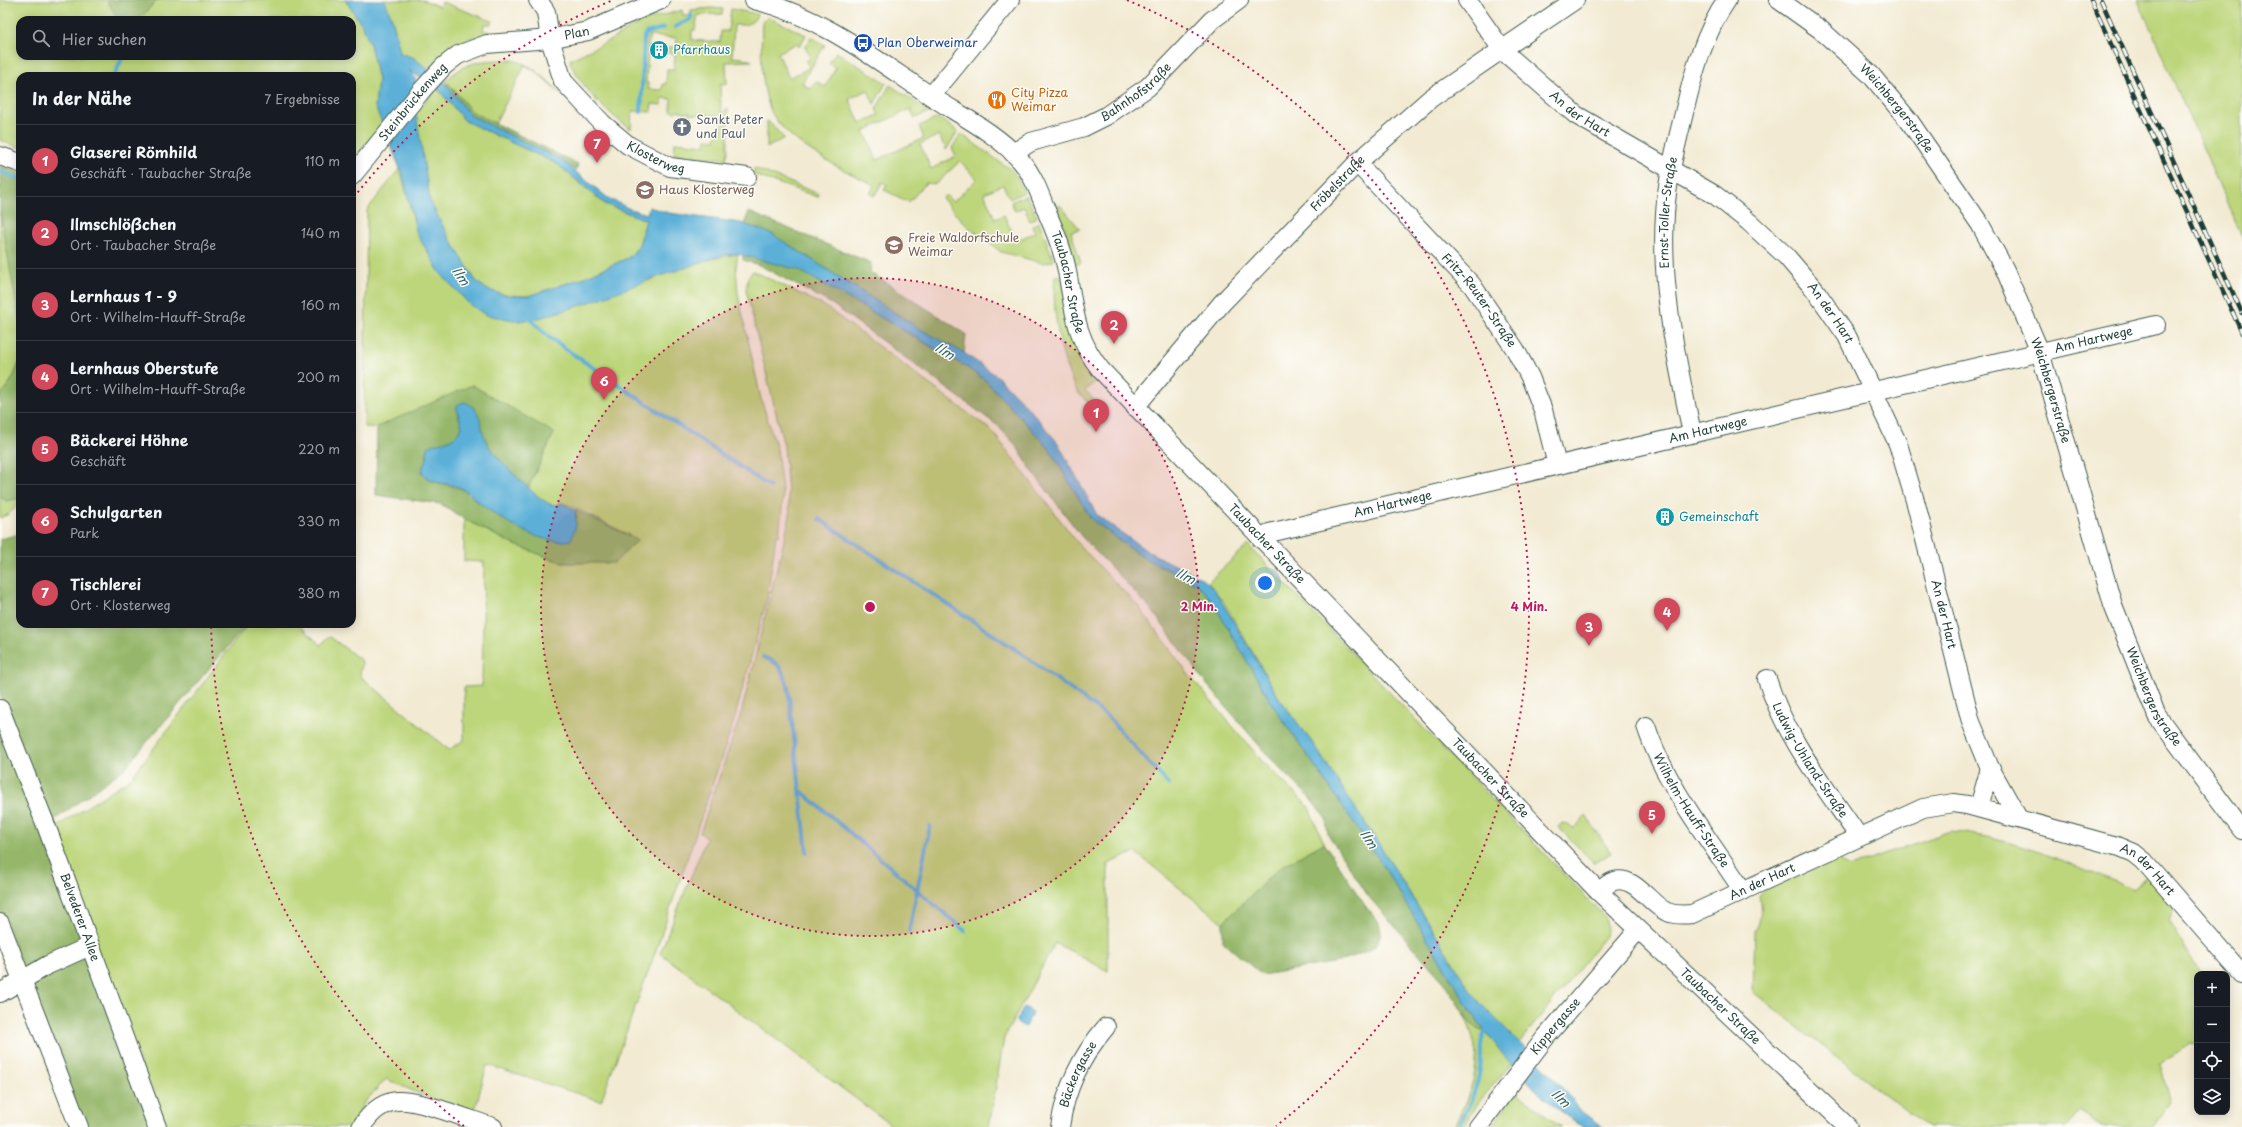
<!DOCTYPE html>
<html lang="de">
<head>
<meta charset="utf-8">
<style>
	body { margin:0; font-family:"Playpen Sans",sans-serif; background:#242831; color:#f1f3f6 }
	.controls { position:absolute; right:12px; bottom:12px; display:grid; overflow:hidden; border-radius:8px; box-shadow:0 2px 10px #0003 }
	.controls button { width:36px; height:36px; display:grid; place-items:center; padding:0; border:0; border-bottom:1px solid #363941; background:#171b24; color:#f1f3f6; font:20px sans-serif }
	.you { position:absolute; left:1265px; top:583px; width:14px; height:14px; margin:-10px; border:3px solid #fff; border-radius:50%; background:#1a73e8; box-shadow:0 0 0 6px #1a73e833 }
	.badge { display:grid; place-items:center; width:26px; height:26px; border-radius:50%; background:#d1495b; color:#fff; font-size:13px; font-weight:700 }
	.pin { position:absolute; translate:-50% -33px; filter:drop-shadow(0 1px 2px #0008) }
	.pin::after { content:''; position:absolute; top:21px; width:14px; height:12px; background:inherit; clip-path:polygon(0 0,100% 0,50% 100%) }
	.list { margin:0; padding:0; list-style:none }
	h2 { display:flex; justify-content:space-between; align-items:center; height:52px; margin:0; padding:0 16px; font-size:17px }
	h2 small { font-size:13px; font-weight:400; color:#9ea1a6 }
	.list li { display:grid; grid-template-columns:26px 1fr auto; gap:12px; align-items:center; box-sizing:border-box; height:72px; padding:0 16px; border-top:1px solid #363941 }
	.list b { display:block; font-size:15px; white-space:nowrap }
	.list p { margin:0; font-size:13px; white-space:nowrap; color:#9ea1a6 }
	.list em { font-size:13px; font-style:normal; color:#9ea1a6 }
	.icon { flex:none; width:22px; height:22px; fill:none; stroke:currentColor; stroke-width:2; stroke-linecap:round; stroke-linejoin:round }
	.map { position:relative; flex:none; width:2242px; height:1127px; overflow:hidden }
	.search { position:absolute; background:#171b24; box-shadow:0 2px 10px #0003; left:16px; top:16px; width:340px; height:44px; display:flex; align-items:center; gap:10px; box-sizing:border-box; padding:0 14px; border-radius:12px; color:#9ea1a6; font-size:15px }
	.panel { position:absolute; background:#171b24; box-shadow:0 2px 10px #0003; left:16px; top:72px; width:340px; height:556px; border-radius:12px }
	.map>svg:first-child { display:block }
</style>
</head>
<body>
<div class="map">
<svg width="2242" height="1127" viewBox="0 0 2242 1127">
	<rect width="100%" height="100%" fill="#fdfcf7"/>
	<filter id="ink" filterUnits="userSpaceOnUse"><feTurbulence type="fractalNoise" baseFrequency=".025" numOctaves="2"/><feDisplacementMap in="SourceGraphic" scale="8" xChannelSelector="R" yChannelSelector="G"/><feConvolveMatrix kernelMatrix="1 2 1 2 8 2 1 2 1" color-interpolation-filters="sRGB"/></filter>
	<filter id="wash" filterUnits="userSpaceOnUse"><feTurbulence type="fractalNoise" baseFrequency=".012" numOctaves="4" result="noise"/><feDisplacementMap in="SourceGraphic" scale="16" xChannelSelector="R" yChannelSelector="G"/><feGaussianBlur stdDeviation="0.9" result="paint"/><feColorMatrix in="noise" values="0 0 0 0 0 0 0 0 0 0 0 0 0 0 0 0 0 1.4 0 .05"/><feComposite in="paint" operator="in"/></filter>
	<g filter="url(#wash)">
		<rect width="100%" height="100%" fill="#f2ead2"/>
		<g fill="#bdd67b" stroke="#6e8a58" fill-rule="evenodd">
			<path d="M0 0H345L361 23 370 44 378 80 375 106 383 124 352 161V76H20V148L0 140ZM20 20H352V56H20Z"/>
			<path d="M385 0H423L440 7 442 2 492 21 491 24H484L483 31 498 32 467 39 445 50 429 70 414 58 400 53 394 25Z"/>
			<path d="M2138 0H2242V237Z"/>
			<path d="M712 8 723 9 722 14 698 15 695 30H692V40L720 42 721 31H728L731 9 757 14C753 26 744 25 734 25L732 57 743 58 752 61 726 62 727 84H720L721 113 728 109V152L726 159 674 154 675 142 705 145 706 139 716 140 715 137 723 132 721 131 723 122 717 118 718 116 689 114V111L687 113 677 110 676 112 671 111V99L662 98V105L652 104 651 112 632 111 631 129C607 113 582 89 570 62L571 59 607 42 632 27 650 19 682 10 683 16H691V10ZM649 36 677 38 676 47H669L668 53 675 54 674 69H667L666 84H663L662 90 648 89V83H646Z"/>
			<path d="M768 17 806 35 799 47 797 43 778 53 789 78 809 68 806 61 811 58 805 47 811 37 825 45 802 83 810 89 816 81 825 87 836 68 829 63 836 52 886 83 874 104 868 90 849 99 860 123 879 115 876 109 890 85 930 112 915 118 910 109 864 131 877 160 924 138 919 126 938 118 958 131 946 150 939 135 920 144 931 169 956 156 952 148 961 134 1011 170 1017 177 1024 192 1010 199 1003 185 984 193 995 219 1004 215 1016 241 1035 232 1032 226 1039 222 1054 261 1043 263 1001 252 966 225 942 198 946 195 953 202 977 179 960 161 936 184 926 183 909 202 884 190 887 185 883 182 874 196 870 194 874 185C845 171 779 140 769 106 760 80 761 49 762 22Z"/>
			<path d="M513 60C537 66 552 86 570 102L537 72 525 65 495 124 472 112 448 83 446 84 444 82C467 60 482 60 513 60Z"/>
			<path d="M437 88 465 121 557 164 605 204 646 220 639 245 630 257 580 279 528 296 505 295 486 289 476 281 447 234 430 201 415 113Z"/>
			<path d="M767 120 784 138 767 148Z"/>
			<path d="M400 168 417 234 440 273 539 318C604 298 672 264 738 254L736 267 738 294 761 399 777 449 783 499 779 536 776 535 767 599 733 724 656 950 601 1101 487 1065 473 1117 386 1079 364 1103 350 1127H164L52 830 131 778 248 624H297L321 645 329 636 362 661 360 676 449 750 464 740V687L482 686 484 562 464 561V519L513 544 563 563 637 539 569 505C562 503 559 506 553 505 543 503 535 494 528 488L554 433 364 427 367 210Z"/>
			<path d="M754 168 819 194 818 197 754 175Z"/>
			<path d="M1026 195 1037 217 1030 221 1024 207 1015 211 1011 202Z"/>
			<path d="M1060 205 1080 229 1071 232 1081 263 1076 265 1067 233 1056 208Z"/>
			<path d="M0 212 20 324V361L13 378 0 397Z"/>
			<path d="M753 271 823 305 992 431 1080 546 1138 606 1189 675 1262 761 1308 806 1324 843 1279 868 1223 923 1135 852 1108 864V971L1055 943 1004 1038 989 1127H894L660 953 707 837 700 833 741 714 790 516 784 446 746 290 748 277Z"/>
			<path d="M1060 275 1085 361 1098 380 1085 390 1099 405 1095 408C1089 403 1081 397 1077 391 1061 364 1051 307 1055 276Z"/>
			<path d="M0 497 7 501 20 498V502L9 514 0 518Z"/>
			<path d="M1248 545 1605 917 1607 926 1605 936 1519 1043 1481 1005 1470 990 1386 855 1314 745 1279 698 1223 601 1208 582Z"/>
			<path d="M1586 816 1611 853 1594 863 1558 827 1562 823 1567 824 1573 829Z"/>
			<path d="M1950 831C2014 838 2075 865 2134 890L2147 874 2174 906 2169 921 2201 974H2197V1044L2190 1043 2160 1064 2170 1102 2153 1127H2104L2079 1111 2067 1127H1927L1753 992 1755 931C1762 920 1761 908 1759 895L1776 882 1832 858 1850 867Z"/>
			<path d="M1463 1013 1477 1028 1485 1031 1511 1064 1478 1103 1464 1127H1454C1474 1083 1487 1060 1463 1013Z"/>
			<path d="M1515 1092 1562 1127H1492Z"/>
		</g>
		<g fill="#96b76b" stroke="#5a7a50">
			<path d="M107 0H158L138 20H118Z"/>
			<path d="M448 83 472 112 578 164 576 170 561 160 470 115 446 84Z"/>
			<path d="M0 166 20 173V324L0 212Z"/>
			<path d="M749 212 871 263 870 272 966 334 964 353 920 329 772 234 744 224Z"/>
			<path d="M743 255 799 270 965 366 986 381 1049 448 1091 519 1141 556 1198 585 1211 599 1272 704 1379 859 1470 1010 1485 1031 1477 1028 1470 1023 1443 981 1368 896 1328 834 1326 819 1309 797 1270 758 1205 682 1150 608 1082 537 1033 472 1015 444 997 425 832 304 759 265 743 260Z"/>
			<path d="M20 361V498L7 501 0 497V397L13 378Z"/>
			<path d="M472 385 554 433 528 488C511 469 485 452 481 425L458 415 462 427C452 445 439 439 426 452L427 460 423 466 422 473 429 480 462 489 480 504 509 522 551 541 577 518 575 510 638 540 614 563H563L513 544 464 519 441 504 376 495 377 427Z"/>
			<path d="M20 534V624H247L125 768 50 823 0 695V539Z"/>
			<path d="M0 721 152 1127H83L0 909Z"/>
			<path d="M1324 843 1366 907 1379 923 1381 932 1377 944 1372 949 1338 962 1262 975 1223 942V923L1279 868Z"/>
		</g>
		<g fill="#5cb0d8" stroke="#3e7686" fill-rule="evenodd">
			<path d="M345 0H385L394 25 400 53 414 58 444 82 470 115 561 160 608 198 630 209 647 214 649 207 669 213 741 223 772 234 920 329 964 353 997 376 1033 413 1058 443 1097 515 1147 551 1203 579 1214 589 1279 698 1314 745 1386 855 1470 990 1482 1005 1547 1070 1582 1112 1603 1127H1584L1577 1123 1544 1098 1504 1056 1470 1010 1379 859 1272 704 1211 599 1198 585 1141 556 1091 519 1049 448 986 381 965 366 799 270 738 254 723 255 669 273 579 306 539 318 519 321 486 315 470 305 440 273 417 234 403 176 375 106 378 80 370 44 361 23ZM408 70 437 88 465 121 557 164 605 204 646 220 639 245 630 257 580 279 528 296 505 295 486 289 476 281 447 234 430 201 417 119C412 103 417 93 415 77Z"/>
			<path d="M464 402C484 408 479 430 488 445 495 457 538 500 550 504 555 506 558 504 562 503L575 510 576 525 571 540C543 547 504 521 482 505 475 500 471 493 463 489 448 481 436 487 422 473L423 466 427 460 428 447C443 439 452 445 462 427L457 409V405Z"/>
			<path d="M1024 1007 1033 1012 1025 1027 1016 1022Z"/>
		</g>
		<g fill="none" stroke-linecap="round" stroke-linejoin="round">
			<g stroke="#5cb0d8" stroke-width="4">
				<path d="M675 27 691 19V15"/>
				<path d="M114 76 123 56"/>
				<path d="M641 112 644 36 646 33 664 28"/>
				<path d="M0 172 20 179"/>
				<path d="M527 316 549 337 570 352 770 487"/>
				<path d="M819 519 1018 651 1107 716 1169 785"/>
				<path d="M763 657C780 663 782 669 788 686L807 852"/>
				<path d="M800 790 965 931"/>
				<path d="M909 931 930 826"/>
				<path d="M1458 1127C1468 1109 1477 1090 1480 1069 1483 1052 1477 1045 1487 1027"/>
			</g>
		</g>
	</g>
	<g filter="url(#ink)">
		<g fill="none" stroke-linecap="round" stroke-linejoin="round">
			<g stroke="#3f574c" stroke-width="20">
				<g id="minor">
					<path id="s1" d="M538 0 546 12 550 39 563 81 603 124 628 145 670 167 747 177"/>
					<path id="s2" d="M754 0C821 16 875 59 931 96 961 116 997 133 1021 161 1034 176 1041 197 1048 215 1055 231 1062 249 1066 266 1074 306 1074 337 1101 370L1599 892 1848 1127"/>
					<path id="s3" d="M1467 0 1503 51 1576 115 1715 195 1749 222 1786 256 1815 290 1847 336 1898 444 1916 504 1971 722 1990 768 2018 818"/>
					<path id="s4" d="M1779 0 1821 30 1871 75 1910 122 1980 224 2005 270 2040 352 2113 605 2157 716 2242 830"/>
					<path d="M931 96 1010 0"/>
					<path id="s5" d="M1013 153 1031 142 1084 127 1106 116 1148 87 1212 20 1239 0"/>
					<path d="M0 156 20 163"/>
					<path id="s6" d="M1357 163 1472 285 1515 349 1530 377 1543 410 1557 465"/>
					<path id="s7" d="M352 176 422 90 444 66 458 55 487 44 550 39 588 31 661 0"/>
					<path id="s8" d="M1135 407 1222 303 1357 163 1431 98 1575 0"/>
					<path id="s9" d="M1692 433C1677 361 1660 288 1665 214 1667 180 1676 146 1684 113 1693 74 1704 33 1727 0"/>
					<path id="s10" d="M1261 539 1269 533 2156 325"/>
					<path id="s11" d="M1767 679C1785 737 1825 787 1859 837"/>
					<path id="s12" d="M0 709 47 828 157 1127"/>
					<path id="s13" d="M1646 726C1665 785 1709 839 1743 891"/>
					<path d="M1979 807 1990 768"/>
					<path id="s14" d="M1599 892C1603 888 1608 883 1614 881 1635 875 1650 905 1667 912 1675 915 1683 915 1692 914L1923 808 1954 803 1967 805 2120 847 2134 853 2144 861 2242 974"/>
					<path d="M0 923 79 1127"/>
					<path d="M0 993 48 965 90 946"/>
					<path d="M361 1127C370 1114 380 1103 397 1101 419 1099 470 1120 493 1127"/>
					<path id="s15" d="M1060 1127C1065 1090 1082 1055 1106 1027"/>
					<path id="s16" d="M1478 1127 1545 1038 1638 930"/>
				</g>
			</g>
			<use href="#minor" stroke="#fff" stroke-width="18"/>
			<g stroke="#1f3d34" stroke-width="4.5">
				<g id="rail">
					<path d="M2091 0 2242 333"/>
					<path d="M2101 0 2242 313"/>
				</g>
			</g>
			<use href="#rail" stroke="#fdfcf7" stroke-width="3" stroke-dasharray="9" stroke-linecap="butt"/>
		</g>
	</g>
	<circle cx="870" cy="607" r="329" fill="#c2185b" fill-opacity=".12"/>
	<g fill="none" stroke="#c2185b" stroke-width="2" stroke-dasharray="2 4">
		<circle cx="870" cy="607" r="329"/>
		<path d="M464 1126A659 659 0 0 1 211 624M354 197A659 659 0 0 1 613 0M1127 0A659 659 0 0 1 1276 1126"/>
	</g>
	<defs>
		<g id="bus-disc" transform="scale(1)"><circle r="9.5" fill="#1a4fb4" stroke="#fdfcf7"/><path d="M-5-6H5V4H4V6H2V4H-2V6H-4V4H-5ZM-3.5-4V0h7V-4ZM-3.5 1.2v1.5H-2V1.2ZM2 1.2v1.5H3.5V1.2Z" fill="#fff"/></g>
		<g id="building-disc" transform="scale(1)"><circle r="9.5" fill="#0f9aa8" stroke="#fdfcf7"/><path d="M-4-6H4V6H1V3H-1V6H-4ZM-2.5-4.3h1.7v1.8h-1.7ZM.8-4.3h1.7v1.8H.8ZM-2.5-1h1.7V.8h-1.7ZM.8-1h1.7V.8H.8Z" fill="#fff"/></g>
		<g id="restaurant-disc" transform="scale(1)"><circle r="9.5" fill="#e8710a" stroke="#fdfcf7"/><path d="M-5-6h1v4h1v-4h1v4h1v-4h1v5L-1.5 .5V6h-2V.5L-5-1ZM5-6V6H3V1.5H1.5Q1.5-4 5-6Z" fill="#fff"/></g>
		<g id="church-disc" transform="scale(1)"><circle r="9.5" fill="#6b7280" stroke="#fdfcf7"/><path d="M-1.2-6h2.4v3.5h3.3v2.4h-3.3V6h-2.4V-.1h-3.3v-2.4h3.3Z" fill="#fff"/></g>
		<g id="school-disc" transform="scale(1)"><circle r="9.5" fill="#8d6e63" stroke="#fdfcf7"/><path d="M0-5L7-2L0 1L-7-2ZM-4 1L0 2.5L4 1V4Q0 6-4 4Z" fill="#fff"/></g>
	</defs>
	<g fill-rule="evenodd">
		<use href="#bus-disc" x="863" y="43"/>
		<use href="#building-disc" x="659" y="50"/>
		<use href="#restaurant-disc" x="997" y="100"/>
		<use href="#church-disc" x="682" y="127"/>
		<use href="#school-disc" x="645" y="190"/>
		<use href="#school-disc" x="894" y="245"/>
		<use href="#building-disc" x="1665" y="517"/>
	</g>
	<g text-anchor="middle" stroke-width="3" stroke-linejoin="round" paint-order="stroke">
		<g font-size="12" fill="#1f3d34" stroke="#fdfcf7">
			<text dy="4" stroke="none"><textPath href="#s7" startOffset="283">Plan</textPath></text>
			<text dy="4" stroke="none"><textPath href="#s5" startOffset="139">Bahnhofstraße</textPath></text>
			<text dy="4" stroke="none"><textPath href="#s7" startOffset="96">Steinbrückenweg</textPath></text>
			<text dy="4" stroke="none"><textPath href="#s4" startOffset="161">Weichbergerstraße</textPath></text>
			<text dy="4" stroke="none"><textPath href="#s3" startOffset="162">An der Hart</textPath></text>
			<text dy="4" stroke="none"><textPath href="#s1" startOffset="208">Klosterweg</textPath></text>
			<text dy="4" stroke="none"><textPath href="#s8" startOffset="302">Fröbelstraße</textPath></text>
			<text dy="4" stroke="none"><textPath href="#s9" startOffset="223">Ernst-Toller-Straße</textPath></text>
			<text dy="4" stroke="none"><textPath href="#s2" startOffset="445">Taubacher Straße</textPath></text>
			<text dy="4" stroke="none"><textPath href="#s6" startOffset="184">Fritz-Reuter-Straße</textPath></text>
			<text dy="4" stroke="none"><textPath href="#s3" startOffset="486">An der Hart</textPath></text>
			<text dy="4" stroke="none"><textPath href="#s10" startOffset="857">Am Hartwege</textPath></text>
			<text dy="4" stroke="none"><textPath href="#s4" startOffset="485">Weichbergerstraße</textPath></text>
			<text dy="4" stroke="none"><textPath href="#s10" startOffset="461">Am Hartwege</textPath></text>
			<text dy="4" stroke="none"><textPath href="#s10" startOffset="137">Am Hartwege</textPath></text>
			<text dy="4" stroke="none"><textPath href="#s2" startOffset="780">Taubacher Straße</textPath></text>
			<text dy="4" stroke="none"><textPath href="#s3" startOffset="810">An der Hart</textPath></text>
			<text dy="4" stroke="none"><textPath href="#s4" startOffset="809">Weichbergerstraße</textPath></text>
			<text dy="4" stroke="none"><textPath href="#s11" startOffset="92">Ludwig-Uhland-Straße</textPath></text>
			<text dy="4" stroke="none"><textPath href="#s2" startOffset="1104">Taubacher Straße</textPath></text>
			<text dy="4" stroke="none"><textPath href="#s13" startOffset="96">Wilhelm-Hauff-Straße</textPath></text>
			<text dy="4" stroke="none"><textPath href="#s14" startOffset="601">An der Hart</textPath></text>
			<text dy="4" stroke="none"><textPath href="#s14" startOffset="185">An der Hart</textPath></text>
			<text dy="4" stroke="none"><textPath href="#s12" startOffset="223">Belvederer Allee</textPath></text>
			<text dy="4" stroke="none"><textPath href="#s2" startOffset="1428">Taubacher Straße</textPath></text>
			<text dy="4" stroke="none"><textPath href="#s16" startOffset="127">Kippergasse</textPath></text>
			<text dy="4" stroke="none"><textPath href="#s15" startOffset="56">Bäckergasse</textPath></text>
		</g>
		<g font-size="12" fill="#164399" stroke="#fdfcf7" text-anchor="start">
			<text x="877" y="47">Plan Oberweimar</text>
		</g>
		<g font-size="12" fill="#0d838f" stroke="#fdfcf7" text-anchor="start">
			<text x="673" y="54">Pfarrhaus</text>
			<text x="1679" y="521">Gemeinschaft</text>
		</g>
		<g font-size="12" fill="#c56008" stroke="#fdfcf7" text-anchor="start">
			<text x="1011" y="97">City Pizza<tspan x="1011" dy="14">Weimar</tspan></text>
		</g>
		<g font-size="12" fill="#5b616d" stroke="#fdfcf7" text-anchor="start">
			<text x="696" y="124">Sankt Peter<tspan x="696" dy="14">und Paul</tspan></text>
		</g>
		<g font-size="12" fill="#785e54" stroke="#fdfcf7" text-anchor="start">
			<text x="659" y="194">Haus Klosterweg</text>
			<text x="908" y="242">Freie Waldorfschule<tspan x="908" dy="14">Weimar</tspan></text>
		</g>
		<g font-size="13" font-style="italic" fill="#316065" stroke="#fdfcf7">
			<text transform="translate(461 276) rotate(56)" y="5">Ilm</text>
			<text transform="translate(945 351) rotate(32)" y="5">Ilm</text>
			<text transform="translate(1186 576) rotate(27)" y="5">Ilm</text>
			<text transform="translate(1369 839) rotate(57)" y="5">Ilm</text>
			<text transform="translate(1561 1098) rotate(44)" y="5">Ilm</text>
		</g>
	</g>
	<circle cx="870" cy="607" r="6" fill="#c2185b" stroke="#fdfcf7" stroke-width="2"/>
	<g font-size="12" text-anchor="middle" font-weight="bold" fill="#c2185b" stroke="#fdfcf7" stroke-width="3" stroke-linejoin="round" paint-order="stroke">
		<text x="1199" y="611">2 Min.</text>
		<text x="1529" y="611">4 Min.</text>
	</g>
</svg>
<div class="controls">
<button>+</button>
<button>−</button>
<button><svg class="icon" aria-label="locate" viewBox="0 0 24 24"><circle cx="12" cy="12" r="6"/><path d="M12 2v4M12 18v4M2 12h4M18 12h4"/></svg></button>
<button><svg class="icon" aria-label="layers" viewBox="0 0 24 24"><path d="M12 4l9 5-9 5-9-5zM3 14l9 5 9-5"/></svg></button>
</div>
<div class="you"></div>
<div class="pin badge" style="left:1096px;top:432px">1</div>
<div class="pin badge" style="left:1114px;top:344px">2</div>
<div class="pin badge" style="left:1589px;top:646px">3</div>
<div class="pin badge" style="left:1667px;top:631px">4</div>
<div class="pin badge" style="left:1652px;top:834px">5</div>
<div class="pin badge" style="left:604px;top:400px">6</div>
<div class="pin badge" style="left:597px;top:163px">7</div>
<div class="search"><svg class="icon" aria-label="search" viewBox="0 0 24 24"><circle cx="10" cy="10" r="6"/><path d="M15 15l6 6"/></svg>Hier suchen</div>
<section class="panel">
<h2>In der Nähe<small>7 Ergebnisse</small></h2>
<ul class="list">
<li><span class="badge">1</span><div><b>Glaserei Römhild</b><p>Geschäft · Taubacher Straße</p></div><em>110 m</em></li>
<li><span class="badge">2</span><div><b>Ilmschlößchen</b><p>Ort · Taubacher Straße</p></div><em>140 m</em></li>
<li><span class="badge">3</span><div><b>Lernhaus 1 - 9</b><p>Ort · Wilhelm-Hauff-Straße</p></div><em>160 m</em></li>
<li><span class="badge">4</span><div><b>Lernhaus Oberstufe</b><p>Ort · Wilhelm-Hauff-Straße</p></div><em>200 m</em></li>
<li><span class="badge">5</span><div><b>Bäckerei Höhne</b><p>Geschäft</p></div><em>220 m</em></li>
<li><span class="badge">6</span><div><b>Schulgarten</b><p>Park</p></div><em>330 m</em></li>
<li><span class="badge">7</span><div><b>Tischlerei</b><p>Ort · Klosterweg</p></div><em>380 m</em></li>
</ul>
</section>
</div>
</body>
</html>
